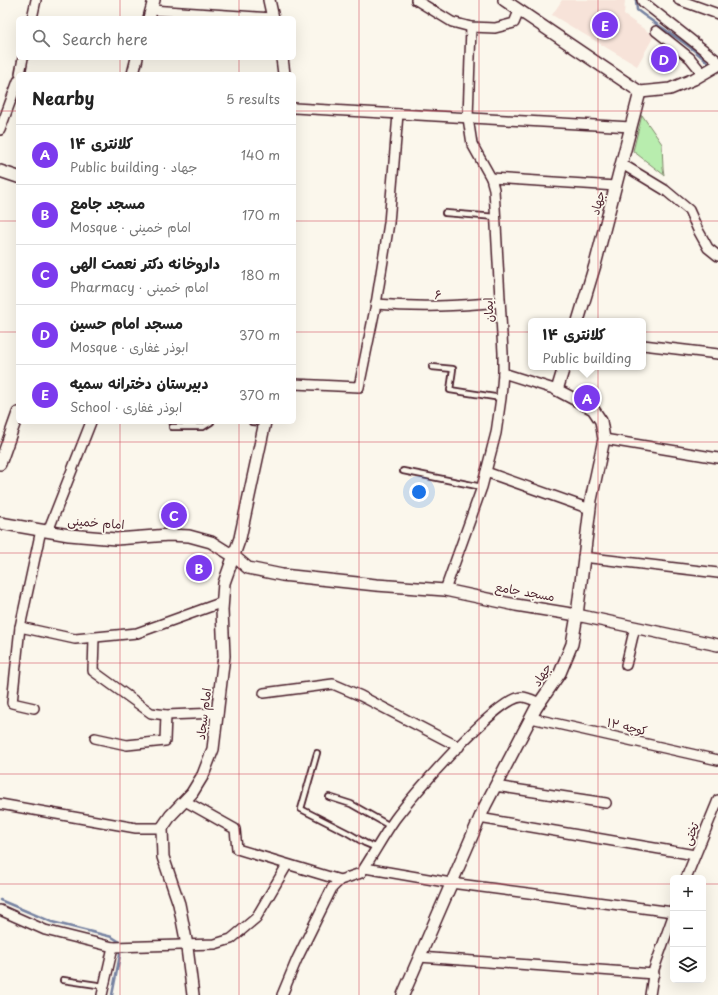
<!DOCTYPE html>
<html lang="en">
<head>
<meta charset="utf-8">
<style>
	body { margin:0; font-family:"Playpen Sans","Playpen Sans Arabic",sans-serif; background:#f6f6f6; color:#222 }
	.controls { position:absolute; right:12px; bottom:12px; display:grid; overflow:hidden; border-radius:6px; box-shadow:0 4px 16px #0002 }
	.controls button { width:36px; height:36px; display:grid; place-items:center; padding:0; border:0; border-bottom:1px solid #e0e0e0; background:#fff; color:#222; font:20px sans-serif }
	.you { position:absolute; left:419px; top:492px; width:14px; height:14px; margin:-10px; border:3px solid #fff; border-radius:50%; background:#1a73e8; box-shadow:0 0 0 6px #1a73e833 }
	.badge { display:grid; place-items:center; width:26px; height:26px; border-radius:50%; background:#7c3aed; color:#fff; font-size:13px; font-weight:700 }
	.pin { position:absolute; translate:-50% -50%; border:2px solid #fff; box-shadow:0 1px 4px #0006 }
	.popup { position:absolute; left:528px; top:318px; width:118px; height:52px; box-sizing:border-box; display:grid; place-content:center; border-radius:6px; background:#fff; filter:drop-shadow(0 1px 3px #0005); font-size:13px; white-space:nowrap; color:#767676 }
	.popup b { font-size:15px; color:#222 }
	.popup::after { content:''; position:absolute; left:50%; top:100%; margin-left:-8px; border:8px solid transparent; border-top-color:#fff }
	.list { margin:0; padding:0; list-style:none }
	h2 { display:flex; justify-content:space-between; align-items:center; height:52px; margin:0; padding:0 16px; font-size:17px }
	h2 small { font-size:13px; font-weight:400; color:#767676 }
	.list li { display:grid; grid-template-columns:26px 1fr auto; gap:12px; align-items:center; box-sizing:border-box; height:60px; padding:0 16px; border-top:1px solid #e0e0e0 }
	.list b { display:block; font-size:15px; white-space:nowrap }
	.list p { margin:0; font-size:13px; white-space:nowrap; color:#767676 }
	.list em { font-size:13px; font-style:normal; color:#767676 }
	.icon { flex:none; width:22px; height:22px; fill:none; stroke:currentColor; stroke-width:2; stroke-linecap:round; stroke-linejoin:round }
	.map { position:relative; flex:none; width:718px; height:995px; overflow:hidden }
	.search { position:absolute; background:#fff; box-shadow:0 4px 16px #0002; left:16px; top:16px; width:280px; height:44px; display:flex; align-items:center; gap:10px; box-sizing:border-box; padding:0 14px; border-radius:6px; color:#767676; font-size:15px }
	.panel { position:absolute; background:#fff; box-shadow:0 4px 16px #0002; left:16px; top:72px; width:280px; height:352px; border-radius:6px }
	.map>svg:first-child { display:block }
</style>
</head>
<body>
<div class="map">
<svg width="718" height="995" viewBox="0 0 718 995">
	<rect width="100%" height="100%" fill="#fbf7ec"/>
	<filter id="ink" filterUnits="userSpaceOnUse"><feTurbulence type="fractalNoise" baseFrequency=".025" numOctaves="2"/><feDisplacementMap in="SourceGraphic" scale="8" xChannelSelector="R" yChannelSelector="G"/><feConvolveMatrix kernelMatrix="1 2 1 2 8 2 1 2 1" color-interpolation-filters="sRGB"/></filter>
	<g filter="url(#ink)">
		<path fill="#f7e3d9" d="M562 0H625L624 15 654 36 637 66 552 15Z"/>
		<path fill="#b8edae" stroke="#81866c" d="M642 115 662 144 663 168 664 175 633 151Z"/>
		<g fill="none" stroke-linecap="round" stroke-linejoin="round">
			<g stroke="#7682a1" stroke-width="2.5">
				<path d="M636 0 637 10C661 29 690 43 711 66"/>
				<path d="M0 900 52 922 112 937 120 942V955L112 995"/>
			</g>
			<g stroke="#4a1f2b" stroke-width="8">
				<g id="service">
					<path d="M445 213 496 217"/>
					<path d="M432 367 453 369 450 390 501 398"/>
					<path d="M252 422 264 423"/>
					<path d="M172 427H203L211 422"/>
					<path d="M403 471 482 487"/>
					<path d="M317 753 301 809 348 833 365 843 377 848"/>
					<path d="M329 797 351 804 390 826"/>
					<path d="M63 980 104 986"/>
				</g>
			</g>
			<g stroke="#4a1f2b" stroke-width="12">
				<g id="minor">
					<path d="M416 0 452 22 471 27 495 28 514 23 519 11"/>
					<path d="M642 0 643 2 718 61"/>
					<path d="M679 0 718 14"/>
					<path d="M151 10 273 18"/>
					<path d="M32 18 36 0"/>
					<path d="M656 31 690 58 703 74"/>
					<path d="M20 74 23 58"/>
					<path d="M294 108 631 127"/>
					<path d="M0 130 18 81"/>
					<path d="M622 164 665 190 689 210 698 230 708 248 718 256"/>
					<path d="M491 178 616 186"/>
					<path d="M376 304C420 308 457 306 500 302"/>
					<path d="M643 345 718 354"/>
					<path d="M503 373 557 390"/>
					<path d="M294 384 359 387 376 304 389 223 398 114"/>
					<path d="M604 439 718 458"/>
					<path d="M486 472 590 509"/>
					<path d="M48 531 91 422"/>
					<path d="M583 557 718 573"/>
					<path d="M445 590 482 487 496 433 501 398 503 373V353L494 189 491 178 472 144 468 118 471 27"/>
					<path d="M20 627 75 639 137 633 223 602"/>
					<path d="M94 638 93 671 151 713 166 715 218 713"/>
					<path d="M626 665 635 627"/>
					<path d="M264 693 333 684 361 696 459 747"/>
					<path d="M34 708 12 703 20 627 41 530"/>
					<path d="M531 718 718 760"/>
					<path d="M95 738 127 745 165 741 166 715"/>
					<path d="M495 786 606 803"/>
					<path d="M185 801 235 829 237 849 340 880"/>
					<path d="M0 804 136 828H162"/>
					<path d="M479 818 695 855"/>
					<path d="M365 868 451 883 673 912"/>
					<path d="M686 878 718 800"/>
					<path d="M0 910 45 930 113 947 215 944 231 939 256 918 287 865"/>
					<path d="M419 957 654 974"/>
					<path d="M102 995 113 947"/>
					<path d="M282 995 297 959 332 888 340 880 361 873C373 855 383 836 395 819 412 796 497 697 522 697 527 697 535 701 540 703"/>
					<path d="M650 995 654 969 673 916"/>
				</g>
			</g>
			<g stroke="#4a1f2b" stroke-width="14">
				<g id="tertiary">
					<path d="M269 0 273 18"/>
					<path d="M504 0 640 92 670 89 694 79 718 65"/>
					<path d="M149 18 154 0"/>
					<path d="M282 58 284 74"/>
					<path d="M133 74 137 58"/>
					<path d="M0 171 18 177"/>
					<path d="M578 321 595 265 640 92"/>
					<path d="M0 464 18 413"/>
					<path d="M0 523 69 535 116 539 169 535 189 536 211 542 235 557 248 568 282 575 376 585 445 590 516 605 577 615 718 645"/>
					<path d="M193 995 186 940 179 904 163 857 162 828 171 815 192 793 203 775 213 749 224 656 222 610 224 583 240 538 265 422"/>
					<path d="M403 995 485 806 536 708 560 673 572 644 577 615 591 500 604 439 601 421 593 409 557 390 564 367"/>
				</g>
			</g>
			<use href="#service" stroke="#fbf7ec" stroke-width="4.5"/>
			<use href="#minor" stroke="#fbf7ec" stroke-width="9"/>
			<use href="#tertiary" stroke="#fbf7ec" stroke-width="11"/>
		</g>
	</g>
	<path fill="none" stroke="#d1495b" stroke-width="1" stroke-opacity="0.55" d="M120 0V18M239 0V18M359 0V995M479 0V995M598 0V995M120 58V74M239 58V74M0 111H18M294 111H718M0 221H18M294 221H718M0 332H18M294 332H718M120 422V995M239 422V995M0 442H718M0 553H718M0 663H718M0 774H718M0 884H673M703 884H718"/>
	<g text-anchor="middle" stroke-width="3.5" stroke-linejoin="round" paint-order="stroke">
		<g font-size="12" fill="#4a1f2b" stroke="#fbf7ec">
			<text transform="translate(598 203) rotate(-75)" y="4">جهاد</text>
			<text transform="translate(438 295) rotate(-1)" y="4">۶</text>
			<text transform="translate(489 310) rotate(-93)" y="4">ایمان</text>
			<text transform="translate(96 523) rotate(4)" y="4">امام خمینی</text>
			<text transform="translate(525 592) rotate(10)" y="4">مسجد جامع</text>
			<text transform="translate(542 675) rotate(-58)" y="4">جهاد</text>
			<text transform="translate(204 714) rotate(-83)" y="4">امام سجاد</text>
			<text transform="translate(627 727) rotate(13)" y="4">کوچه ۱۲</text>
			<text transform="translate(691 834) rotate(-67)" y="4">تختی</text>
		</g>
	</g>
</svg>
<div class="controls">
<button>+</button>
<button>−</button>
<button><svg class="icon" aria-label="layers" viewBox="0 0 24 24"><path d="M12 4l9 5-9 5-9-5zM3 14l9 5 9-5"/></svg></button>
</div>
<div class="you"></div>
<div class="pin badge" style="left:587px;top:398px">A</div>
<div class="popup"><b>کلانتری ۱۴</b>Public building</div>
<div class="pin badge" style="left:199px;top:568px">B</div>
<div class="pin badge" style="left:174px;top:515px">C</div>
<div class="pin badge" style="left:664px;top:59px">D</div>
<div class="pin badge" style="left:605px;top:25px">E</div>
<div class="search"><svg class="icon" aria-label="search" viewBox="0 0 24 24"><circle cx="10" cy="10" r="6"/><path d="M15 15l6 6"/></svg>Search here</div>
<section class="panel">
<h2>Nearby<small>5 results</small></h2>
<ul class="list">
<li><span class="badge">A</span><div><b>کلانتری ۱۴</b><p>Public building · جهاد</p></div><em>140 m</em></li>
<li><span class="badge">B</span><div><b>مسجد جامع</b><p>Mosque · امام خمینی</p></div><em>170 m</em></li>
<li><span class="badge">C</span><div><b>داروخانه دکتر نعمت الهی</b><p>Pharmacy · امام خمینی</p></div><em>180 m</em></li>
<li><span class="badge">D</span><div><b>مسجد امام حسین</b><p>Mosque · ابوذر غفاری</p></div><em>370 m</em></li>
<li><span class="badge">E</span><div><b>دبیرستان دخترانه سمیه</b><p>School · ابوذر غفاری</p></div><em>370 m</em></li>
</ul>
</section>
</div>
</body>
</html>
